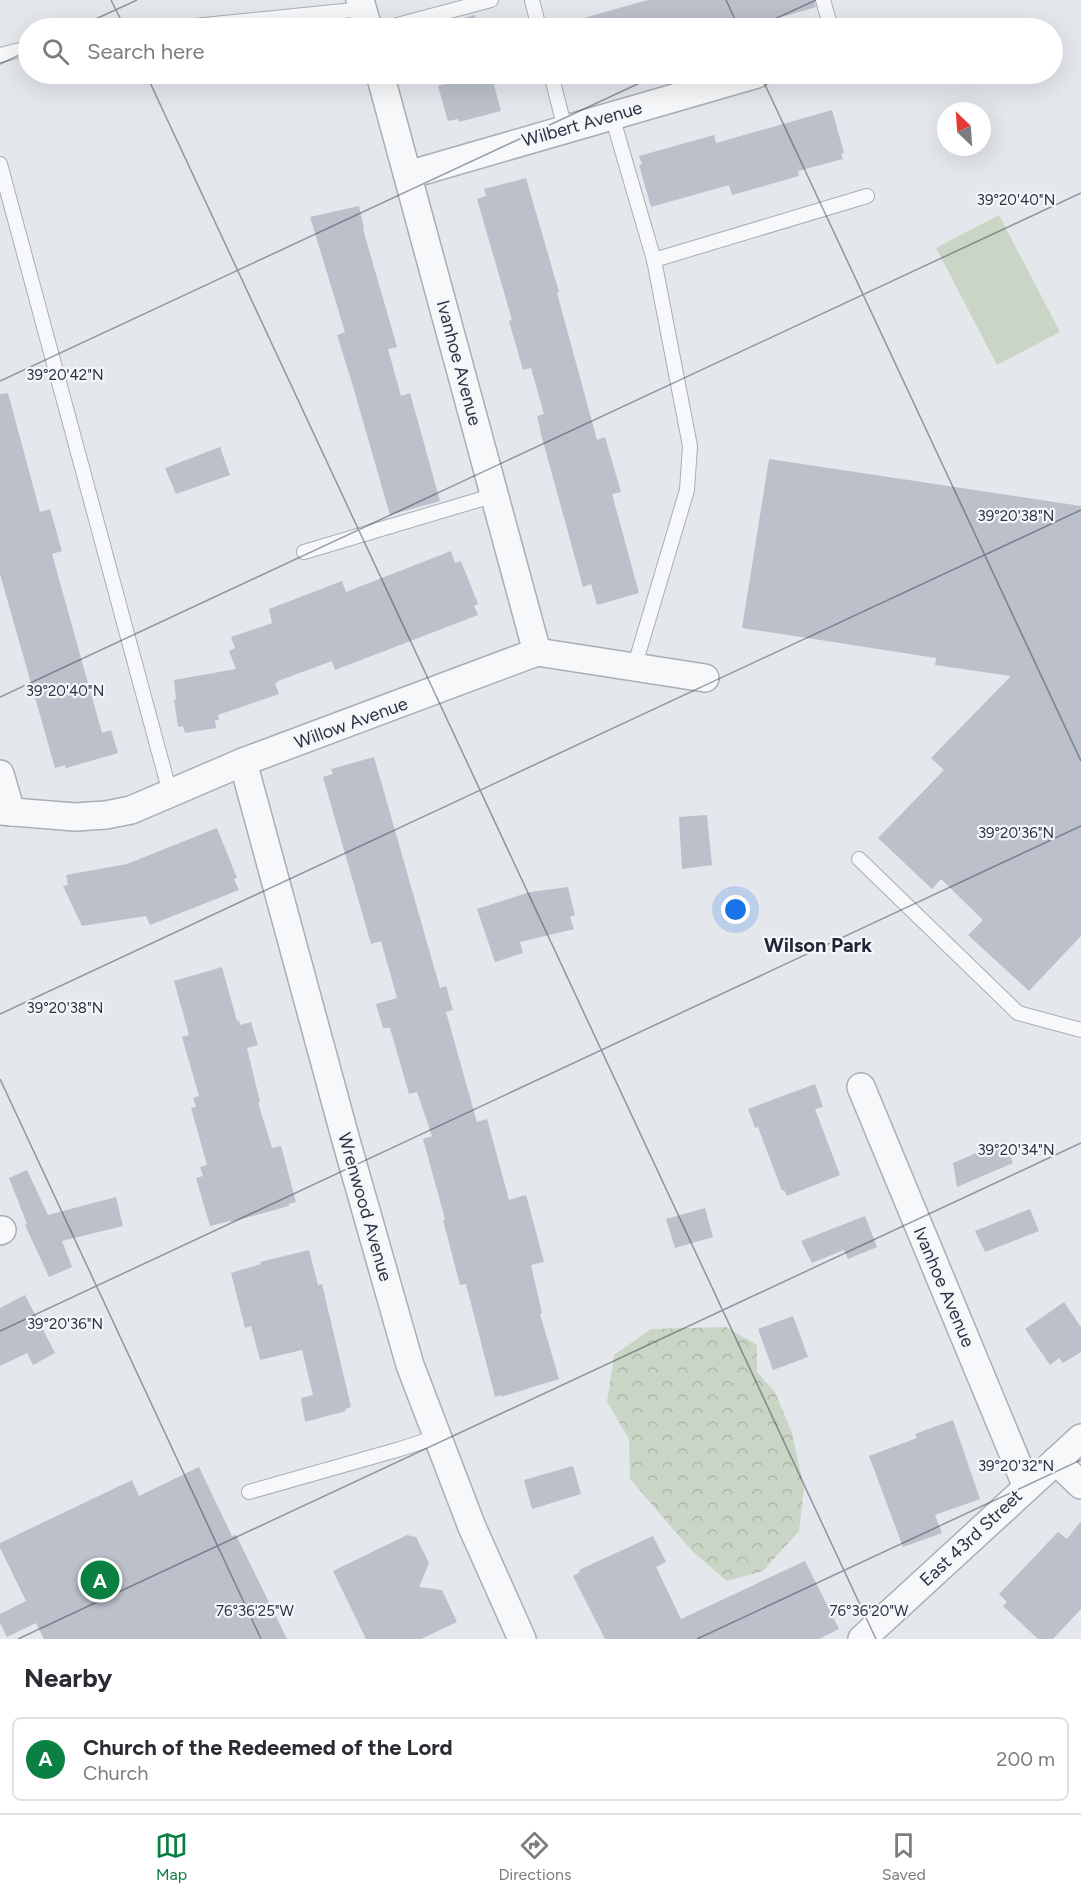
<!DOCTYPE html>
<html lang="en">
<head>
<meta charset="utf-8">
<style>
	body { margin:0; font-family:Figtree,sans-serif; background:#f2f2f3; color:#2b2b33 }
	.compass { position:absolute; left:937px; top:102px; width:54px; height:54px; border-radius:50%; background:#fff; box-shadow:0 6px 24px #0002; rotate:335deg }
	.you { position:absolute; left:736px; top:910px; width:21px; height:21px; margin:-15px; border:4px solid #fff; border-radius:50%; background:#1a73e8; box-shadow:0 0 0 9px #1a73e833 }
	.badge { display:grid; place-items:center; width:39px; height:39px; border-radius:50%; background:#0b8043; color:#fff; font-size:20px; font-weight:700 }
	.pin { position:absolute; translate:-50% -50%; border:3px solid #fff; box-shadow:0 2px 6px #0006 }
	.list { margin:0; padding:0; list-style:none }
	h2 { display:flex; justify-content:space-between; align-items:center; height:78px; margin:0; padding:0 24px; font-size:26px }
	h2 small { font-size:20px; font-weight:400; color:#7c7c81 }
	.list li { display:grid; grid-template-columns:39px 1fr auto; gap:18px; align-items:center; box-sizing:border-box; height:84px; margin:0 12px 12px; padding:0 12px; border:2px solid #e1e1e2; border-radius:9px }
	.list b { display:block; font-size:22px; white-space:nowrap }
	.list p { margin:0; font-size:20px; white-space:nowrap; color:#7c7c81 }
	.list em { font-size:20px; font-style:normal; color:#7c7c81 }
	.icon { flex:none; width:33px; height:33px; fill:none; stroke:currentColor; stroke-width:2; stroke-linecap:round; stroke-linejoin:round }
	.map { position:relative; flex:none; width:1081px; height:1639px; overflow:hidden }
	.search { position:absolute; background:#fff; box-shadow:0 6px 24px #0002; left:18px; right:18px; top:18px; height:66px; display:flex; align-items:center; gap:15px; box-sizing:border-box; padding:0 21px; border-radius:33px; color:#7c7c81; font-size:22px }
	.sheet { height:174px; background:#fff }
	nav { display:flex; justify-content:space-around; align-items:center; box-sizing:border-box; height:84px; border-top:2px solid #e1e1e2; background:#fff; font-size:16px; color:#7c7c81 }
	nav a { display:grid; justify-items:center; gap:3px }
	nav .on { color:#0b8043 }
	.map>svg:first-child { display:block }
</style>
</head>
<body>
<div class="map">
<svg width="1081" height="1639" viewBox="0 0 1081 1639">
	<defs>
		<pattern id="forest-crowns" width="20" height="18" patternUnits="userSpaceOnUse" patternTransform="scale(1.5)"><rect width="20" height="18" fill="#c9d6c5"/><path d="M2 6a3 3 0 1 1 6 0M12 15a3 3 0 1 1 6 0" fill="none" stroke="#adb8ab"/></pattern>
	</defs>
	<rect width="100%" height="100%" fill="#e4e7ec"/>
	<path fill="#c9d6c5" d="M999 215 1060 332 997 365 936 248Z"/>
	<path fill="url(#forest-crowns)" d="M726 1327 757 1345V1372L775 1392 792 1433 804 1488 799 1531 763 1571 727 1581 692 1551 630 1479 629 1439 607 1402 614 1355 651 1329Z"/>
	<g fill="#bbc0ca">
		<path d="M648 0H814L816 7 744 28H574L573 21Z"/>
		<path d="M475 15 478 28H434L433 26Z"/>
		<path d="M446 74H491L501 111 459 122 458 119 448 121 438 86 448 83Z"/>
		<path d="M832 110 844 153 841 154 843 159 798 171 799 176 732 195 729 185 651 207 639 165 642 164 639 156 714 135 716 143Z"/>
		<path d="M526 178 559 292 557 293 597 440 605 437 621 492 612 494 639 593 597 605 591 584 583 587 541 434 537 416 544 414 531 368 523 370 509 321 512 320 477 199 486 196 484 189Z"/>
		<path d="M359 206 364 229H363L397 347 388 349 401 396 410 393 440 501 390 515 352 383 337 335 345 332 310 217Z"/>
		<path d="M8 393 40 512 50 509 62 551 52 554 102 733 111 730 118 753 66 768 65 765 55 768 0 574V394Z"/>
		<path d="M220 447 230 475 176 494 165 468Z"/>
		<path d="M769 459 1081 506V936L1029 991 968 935 983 920 941 879 932 889 878 838 944 770 931 758 1011 676 935 665 936 658 742 628Z"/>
		<path d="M451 551 455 563 461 561 478 604 474 606 478 615 335 670 332 661 278 681 275 684 279 694 218 715 219 720H215L216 728 185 733 183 726 178 727 174 700 176 699 174 680 236 669 229 651 235 648 231 637 272 623 269 609 342 581 346 592Z"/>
		<path d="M374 757 440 988 446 986 453 1010 446 1012 477 1122 487 1119 509 1200 526 1195 544 1262 531 1265 542 1313 540 1314 559 1379 501 1397V1395L495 1397 466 1284 460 1285 443 1220 445 1219 423 1139 432 1136 417 1092 409 1094 390 1028H383L376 1004 397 998 381 941 371 944 323 777 333 774 331 769Z"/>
		<path d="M707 815 712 865 682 869 679 817Z"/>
		<path d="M217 828 237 878 234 879 239 890 150 925 146 916 82 926 63 886 68 885 66 875 127 864Z"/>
		<path d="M568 887 575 915 570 917 574 929 520 942 523 953 495 962 477 909 530 892Z"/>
		<path d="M222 967 237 1021 239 1020 240 1025 251 1022 258 1045 247 1048 260 1102H258L272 1148 281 1146 296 1202 289 1204V1206L231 1222 230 1221 210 1226 196 1178 203 1176 200 1167 207 1165 191 1108 196 1107 193 1098 199 1096 182 1037 189 1035 174 981Z"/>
		<path d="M815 1084 823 1107 815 1109 840 1175 787 1196 784 1190 782 1191 758 1127 755 1128 748 1109Z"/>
		<path d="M1004 1141 1013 1163 957 1187 953 1163Z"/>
		<path d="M27 1170 48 1215 116 1197 123 1226 62 1241 72 1267 49 1277 25 1225 27 1224 9 1178Z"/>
		<path d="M705 1208 713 1237 675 1248 666 1219Z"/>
		<path d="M1030 1209 1039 1231 985 1252 975 1231Z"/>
		<path d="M865 1216 877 1247 848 1259 844 1250 812 1263 801 1241Z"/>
		<path d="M309 1250 318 1285 322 1284 351 1407 345 1409 346 1411 305 1422 301 1398 313 1395 302 1350 260 1360 251 1326 245 1328 231 1273 261 1264 260 1262Z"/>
		<path d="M25 1295 55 1353 33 1365 27 1353 0 1366V1308Z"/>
		<path d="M1064 1302 1081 1327V1352L1063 1363 1059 1358 1050 1365 1025 1329Z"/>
		<path d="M793 1316 808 1357 773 1370 758 1329Z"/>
		<path d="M953 1420 980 1499 935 1515 942 1533 903 1547 869 1456 917 1438 915 1434Z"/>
		<path d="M573 1466 581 1494 532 1509 524 1480Z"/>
		<path d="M199 1467 232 1536 236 1535 287 1639H44L36 1623 7 1637 0 1623V1614L26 1601 0 1548V1543L132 1480 139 1496Z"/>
		<path d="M1081 1521V1609L1053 1639H1038L1003 1606 1007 1602 999 1594 1058 1532 1067 1539Z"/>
		<path d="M407 1535 416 1537 429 1563 419 1587 442 1590 457 1622 421 1639H366L333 1571Z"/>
		<path d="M653 1536 666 1562 656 1567 681 1619 805 1561 839 1629 819 1639H605L573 1576 580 1572 579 1570Z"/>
	</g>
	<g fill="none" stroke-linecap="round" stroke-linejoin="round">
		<g stroke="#a9aeb7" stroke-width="16">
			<g id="lane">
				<path d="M532 0 539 28"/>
				<path d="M823 0 831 28"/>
				<path d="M174 28 363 9"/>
				<path d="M386 28 491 0"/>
				<path d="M0 55 28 48"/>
				<path d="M551 74 565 129"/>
				<path d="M612 116 654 260 690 446 687 490 634 668"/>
				<path d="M0 164 170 793"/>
				<path d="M654 260 867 196"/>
				<path d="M304 552 495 495"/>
				<path d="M859 859 1018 1013 1081 1030"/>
				<path d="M249 1492 400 1449 437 1437"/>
			</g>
		</g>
		<g stroke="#a9aeb7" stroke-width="30">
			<g id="street">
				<path d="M360 0 368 28"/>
				<path d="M380 74 537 652"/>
				<path d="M408 175 757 74"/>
				<path d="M243 762 347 1144 410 1365 472 1527 522 1639"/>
				<path d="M0 774 11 812"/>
				<path d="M0 811 75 817 106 815 131 810 243 762 537 652 705 678"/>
				<path d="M861 1087 1027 1487"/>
				<path d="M0 1231 2 1230"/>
				<path d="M1056 1461 1081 1485"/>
				<path d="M862 1639 1081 1438"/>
			</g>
		</g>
		<use href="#lane" stroke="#f7f8fa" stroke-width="14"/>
		<use href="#street" stroke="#f7f8fa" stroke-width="27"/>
	</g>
	<path fill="none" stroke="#2b3445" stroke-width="1.5" stroke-opacity="0.45" d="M111 0 125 28M726 0 739 28M76 28 137 0M755 28 816 0M0 64 28 51M146 74 876 1639M760 74 1081 761M0 381 659 74M0 697 1081 193M0 1014 1081 510M0 1079 261 1639M0 1331 1081 826M18 1639 1081 1143M697 1639 1081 1460"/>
	<g text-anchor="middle" stroke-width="4.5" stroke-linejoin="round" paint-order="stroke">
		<g font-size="18" fill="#2b3445" stroke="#f4f6f9">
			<text transform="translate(582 124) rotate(-16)" y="6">Wilbert Avenue</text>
			<text transform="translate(459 363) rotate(75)" y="6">Ivanhoe Avenue</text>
			<text transform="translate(351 723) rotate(-20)" y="6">Willow Avenue</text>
			<text transform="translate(365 1207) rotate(74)" y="6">Wrenwood Avenue</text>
			<text transform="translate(944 1287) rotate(67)" y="6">Ivanhoe Avenue</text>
			<text transform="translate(971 1538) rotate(-43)" y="6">East 43rd Street</text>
		</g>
		<g font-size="20" font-weight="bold" fill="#1d2536" stroke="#f4f6f9">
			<text x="818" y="952">Wilson Park</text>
		</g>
	</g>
	<g font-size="15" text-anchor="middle" fill="#2b3445" stroke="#f4f6f9" stroke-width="4.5" stroke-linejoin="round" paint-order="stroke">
		<text x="1016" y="205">39°20'40"N</text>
		<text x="65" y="380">39°20'42"N</text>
		<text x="1016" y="521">39°20'38"N</text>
		<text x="65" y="696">39°20'40"N</text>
		<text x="1016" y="838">39°20'36"N</text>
		<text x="65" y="1013">39°20'38"N</text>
		<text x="1016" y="1155">39°20'34"N</text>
		<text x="65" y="1329">39°20'36"N</text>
		<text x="1016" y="1471">39°20'32"N</text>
		<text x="255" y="1616">76°36'25"W</text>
		<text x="869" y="1616">76°36'20"W</text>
	</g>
</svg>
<svg class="compass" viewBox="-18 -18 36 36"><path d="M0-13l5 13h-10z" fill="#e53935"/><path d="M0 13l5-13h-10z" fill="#7c7c81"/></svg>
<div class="you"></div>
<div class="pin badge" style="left:100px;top:1580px">A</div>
<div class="search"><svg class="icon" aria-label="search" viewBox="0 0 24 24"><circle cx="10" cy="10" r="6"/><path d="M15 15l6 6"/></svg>Search here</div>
</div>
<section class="sheet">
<h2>Nearby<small></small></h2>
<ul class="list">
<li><span class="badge">A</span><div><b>Church of the Redeemed of the Lord</b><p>Church</p></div><em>200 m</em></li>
</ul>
</section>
<nav>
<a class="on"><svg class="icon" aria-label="map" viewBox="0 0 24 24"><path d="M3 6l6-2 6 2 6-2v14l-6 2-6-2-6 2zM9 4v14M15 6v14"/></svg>Map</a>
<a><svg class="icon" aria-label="directions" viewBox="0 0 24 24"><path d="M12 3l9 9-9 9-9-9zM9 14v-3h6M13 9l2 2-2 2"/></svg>Directions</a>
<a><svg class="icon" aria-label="saved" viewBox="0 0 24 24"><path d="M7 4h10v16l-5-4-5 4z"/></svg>Saved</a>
</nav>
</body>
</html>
